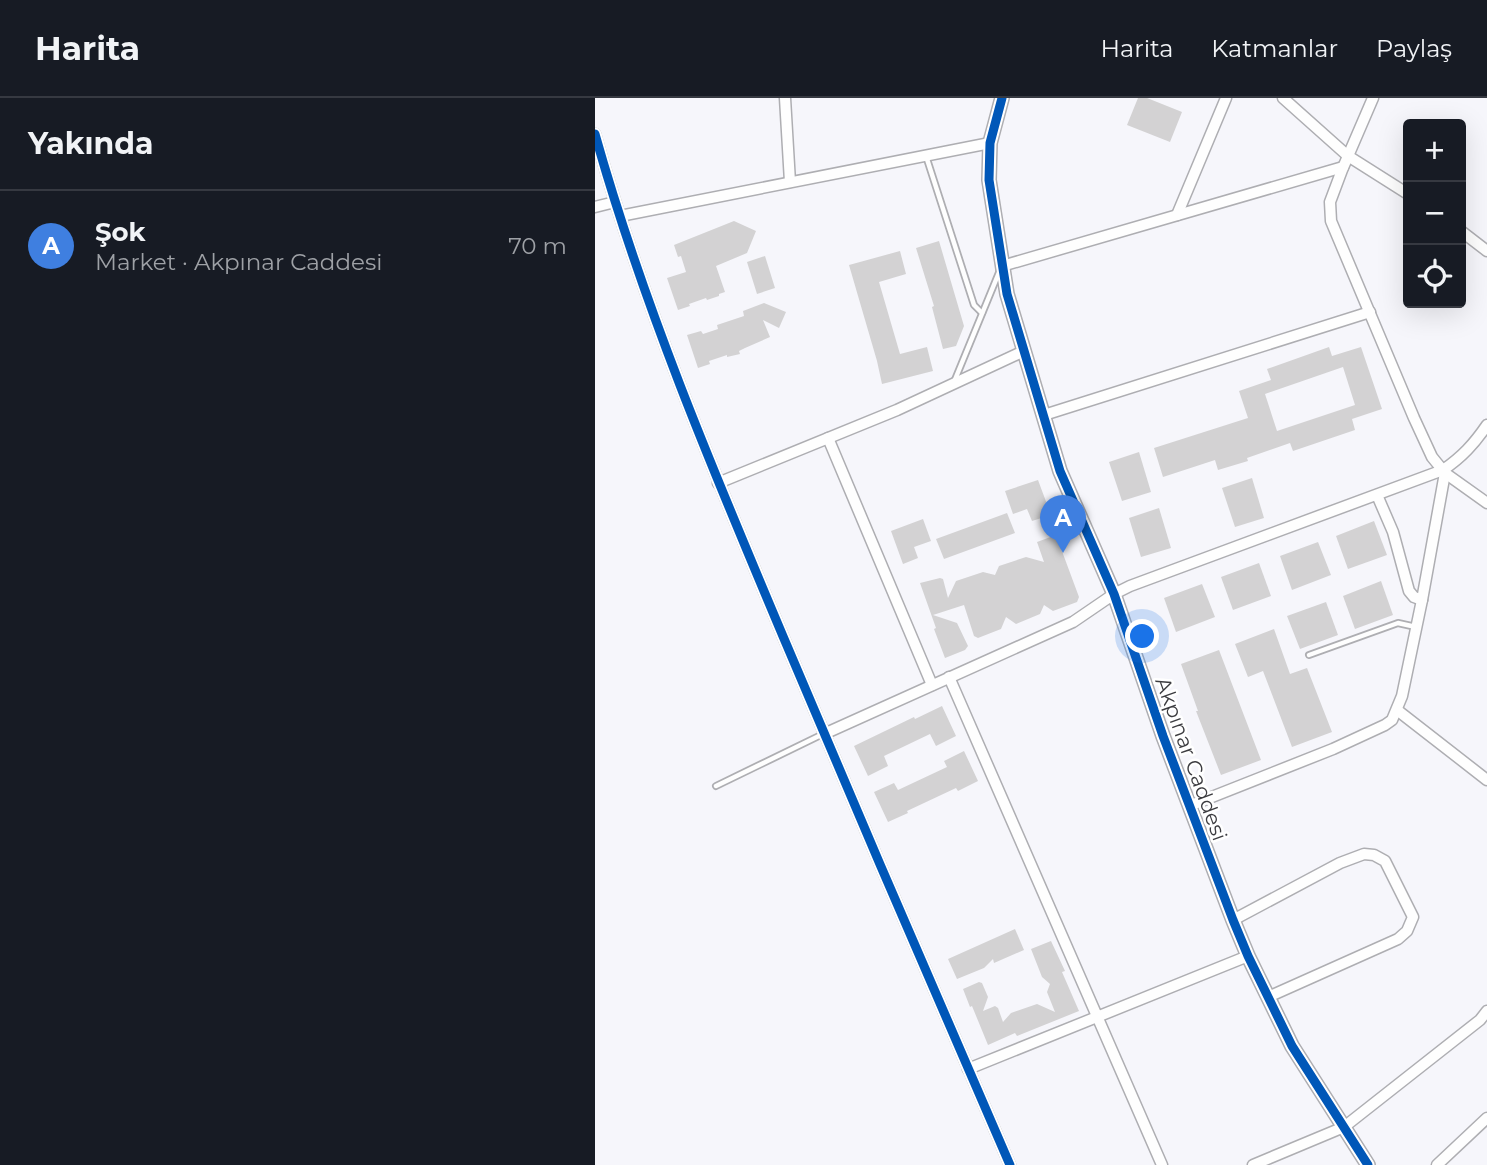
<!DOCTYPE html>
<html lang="tr">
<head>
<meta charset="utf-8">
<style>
	body { margin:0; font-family:Montserrat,sans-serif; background:#242831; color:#f1f3f6 }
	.controls { position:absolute; right:21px; top:21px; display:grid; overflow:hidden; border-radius:7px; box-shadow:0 7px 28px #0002 }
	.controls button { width:63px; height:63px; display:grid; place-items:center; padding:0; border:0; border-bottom:2px solid #363941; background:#171b24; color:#f1f3f6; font:35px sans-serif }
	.you { position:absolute; left:548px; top:539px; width:24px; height:24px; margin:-18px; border:5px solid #fff; border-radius:50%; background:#1a73e8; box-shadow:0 0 0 10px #1a73e833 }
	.badge { display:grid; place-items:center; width:46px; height:46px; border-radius:50%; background:#db2777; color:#fff; font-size:23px; font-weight:700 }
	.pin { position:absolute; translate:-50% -58px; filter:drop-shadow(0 2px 4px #0008) }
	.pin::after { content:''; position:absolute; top:37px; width:24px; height:21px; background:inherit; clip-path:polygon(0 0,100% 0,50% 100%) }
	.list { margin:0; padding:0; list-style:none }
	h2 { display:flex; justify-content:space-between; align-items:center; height:91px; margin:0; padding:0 28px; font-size:30px }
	h2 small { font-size:23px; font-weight:400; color:#9ea1a6 }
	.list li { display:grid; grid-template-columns:46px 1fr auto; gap:21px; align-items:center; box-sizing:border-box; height:112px; padding:0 28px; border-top:2px solid #363941 }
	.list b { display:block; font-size:26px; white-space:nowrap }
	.list p { margin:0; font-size:23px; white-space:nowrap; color:#9ea1a6 }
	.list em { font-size:23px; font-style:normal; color:#9ea1a6 }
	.icon { flex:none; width:38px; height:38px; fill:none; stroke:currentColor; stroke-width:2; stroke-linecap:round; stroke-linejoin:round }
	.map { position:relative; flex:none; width:892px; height:1067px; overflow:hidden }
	header { display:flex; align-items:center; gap:42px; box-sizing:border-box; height:98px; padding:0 35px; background:#171b24; border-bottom:2px solid #363941 }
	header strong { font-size:33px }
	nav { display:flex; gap:38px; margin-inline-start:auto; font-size:24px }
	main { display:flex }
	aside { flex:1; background:#171b24 }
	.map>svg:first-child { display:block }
</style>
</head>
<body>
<header>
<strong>Harita</strong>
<nav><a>Harita</a><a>Katmanlar</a><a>Paylaş</a></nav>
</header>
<main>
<aside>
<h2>Yakında<small></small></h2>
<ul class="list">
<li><span class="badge" style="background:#3f7fe0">A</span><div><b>Şok</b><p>Market · Akpınar Caddesi</p></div><em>70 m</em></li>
</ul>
</aside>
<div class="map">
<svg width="892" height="1067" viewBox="0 0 892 1067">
	<rect width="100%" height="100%" fill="#f6f6fb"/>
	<g fill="#d3d2d3" fill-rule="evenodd">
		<path d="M543 0H552L587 14 575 44 532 27Z"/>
		<path d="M139 123 161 133 152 155 121 168 130 194 124 196V198L112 202 111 200 94 206 95 208 83 212 72 180 91 174 86 158 83 159 79 147Z"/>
		<path d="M344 143 369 228 361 248 348 251 337 209 339 208 321 150Z"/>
		<path d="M305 153 311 176 284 184 305 256 332 249 338 273 287 286 282 263 254 167Z"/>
		<path d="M170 158 180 190 162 196 152 164Z"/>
		<path d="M169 205 191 214 184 230 168 222 175 239 150 250 144 253 145 256 132 259V257L114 263 115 266 103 270 92 237 106 233 108 236 123 231 122 227 149 218 148 213Z"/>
		<path d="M734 249 737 258 766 249 787 311 757 321 760 332 698 353 695 345 652 360 653 363 623 372 620 362 568 379 559 350 653 320 644 293 676 282 672 271ZM748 269 760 307 682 333 670 296Z"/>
		<path d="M544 354 556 394 527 403 514 364Z"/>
		<path d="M657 380 669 420 640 429 627 390Z"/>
		<path d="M443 382 456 417 437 423 432 411 418 416 410 393Z"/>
		<path d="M564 410 576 450 546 459 534 420Z"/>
		<path d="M412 415 420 435 349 461 341 441Z"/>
		<path d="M328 421 336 443 319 449 323 460 308 466 296 433Z"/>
		<path d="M779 423 792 457 753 471 741 438Z"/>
		<path d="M461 437 484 499 482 504 458 513 449 507 445 516 421 526 411 519 406 531 383 540 379 538 369 507 338 517 362 525 373 548 370 552 350 560 339 531 341 530 325 485 345 480 348 481 353 500 361 483 388 474 400 477 404 468 431 459 449 464 442 444Z"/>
		<path d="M723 444 736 477 697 492 685 458Z"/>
		<path d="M664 465 676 498 638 512 626 479Z"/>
		<path d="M786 483 798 517 760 531 748 498Z"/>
		<path d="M607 486 620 519 581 534 569 500Z"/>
		<path d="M731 504 743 537 705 551 692 518Z"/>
		<path d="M679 531 695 576 712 570 737 634 697 649 668 573 653 579 640 546Z"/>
		<path d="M624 552 666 662 626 677 601 613H603L586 566Z"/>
		<path d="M347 608 361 638 341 648 335 636 289 658 293 668 273 678 259 648 319 619 320 621Z"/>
		<path d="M369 653 383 683 363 693 361 690 312 713 313 715 293 724 279 694 299 685 303 692 352 669 349 663Z"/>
		<path d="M420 831 429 852 399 865 398 861 389 870 362 881 353 861Z"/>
		<path d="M456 843 470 873 467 874 484 913 422 938 420 935 393 947 377 908 375 909 368 891 384 884 387 885 393 899 388 913 400 908 403 910 408 924 416 915 442 906 460 914 452 894 455 886 447 879 436 851Z"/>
	</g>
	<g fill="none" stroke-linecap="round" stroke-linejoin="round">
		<g stroke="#aeaeb2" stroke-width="8">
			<g id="service">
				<path d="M331 58 379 207 387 215"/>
				<path d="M359 284 405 172"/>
				<path d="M714 557 803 525 821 529"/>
				<path d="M121 688 228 636"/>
			</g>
		</g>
		<g stroke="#aeaeb2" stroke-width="13">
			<g id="minor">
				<path d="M190 0 195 84"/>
				<path d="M688 0 753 58 813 96"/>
				<path d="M778 0 747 72 735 104 736 123 819 320 837 359 850 375 892 405"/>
				<path d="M0 36C49 210 120 377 190 543 264 718 339 893 415 1067"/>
				<path d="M0 109 20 104"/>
				<path d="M582 117 631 0"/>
				<path d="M25 118 395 45"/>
				<path d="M866 133 892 153"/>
				<path d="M407 168 748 69"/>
				<path d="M449 317 775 214"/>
				<path d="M233 340 337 587"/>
				<path d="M123 385 302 312 429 253"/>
				<path d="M782 397 798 434 814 493 819 499 827 502"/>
				<path d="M354 579 567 1067"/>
				<path d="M802 612 892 682"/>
				<path d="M229 636 478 524 519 496 535 488 848 372C867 359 879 346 892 327"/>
				<path d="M594 708 738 651 790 627 797 622 807 598 827 502 850 375"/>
				<path d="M638 822 745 765 769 756 779 757 790 763 818 819 812 833 803 841 673 899"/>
				<path d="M373 971 653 858"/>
				<path d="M658 1067 749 1029 885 922 892 913"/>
				<path d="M842 1067 892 1020"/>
			</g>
		</g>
		<g stroke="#aeaeb2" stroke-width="16">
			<path id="tertiary" d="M407 0 395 45 394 82 412 196 465 373 519 496 568 638 638 822 653 858 697 948 773 1067"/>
		</g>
		<use href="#service" stroke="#fefefe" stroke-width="4.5"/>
		<use href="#minor" stroke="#fefefe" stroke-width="10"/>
		<use href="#tertiary" stroke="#fefefe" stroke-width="12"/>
		<g stroke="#fff" stroke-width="13">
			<g id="cycleway">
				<path d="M407 0 395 45 394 82 412 196 465 373 519 496 568 638 638 822 653 858 697 948 773 1067"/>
				<path d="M0 36C49 210 120 377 190 543 264 718 339 893 415 1067"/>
			</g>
		</g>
		<use href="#cycleway" stroke="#0057b8" stroke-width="9"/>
	</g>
	<g text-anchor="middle" stroke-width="5" stroke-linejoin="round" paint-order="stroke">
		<g font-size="21" fill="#3c3c40" stroke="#fff">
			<text transform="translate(596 661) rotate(70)" y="7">Akpınar Caddesi</text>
		</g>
	</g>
</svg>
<div class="controls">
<button>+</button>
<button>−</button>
<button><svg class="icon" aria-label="locate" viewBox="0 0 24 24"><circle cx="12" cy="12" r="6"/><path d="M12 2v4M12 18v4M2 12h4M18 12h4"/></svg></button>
</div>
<div class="you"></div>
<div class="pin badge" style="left:468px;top:455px;background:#3f7fe0">A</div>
</div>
</main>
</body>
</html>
